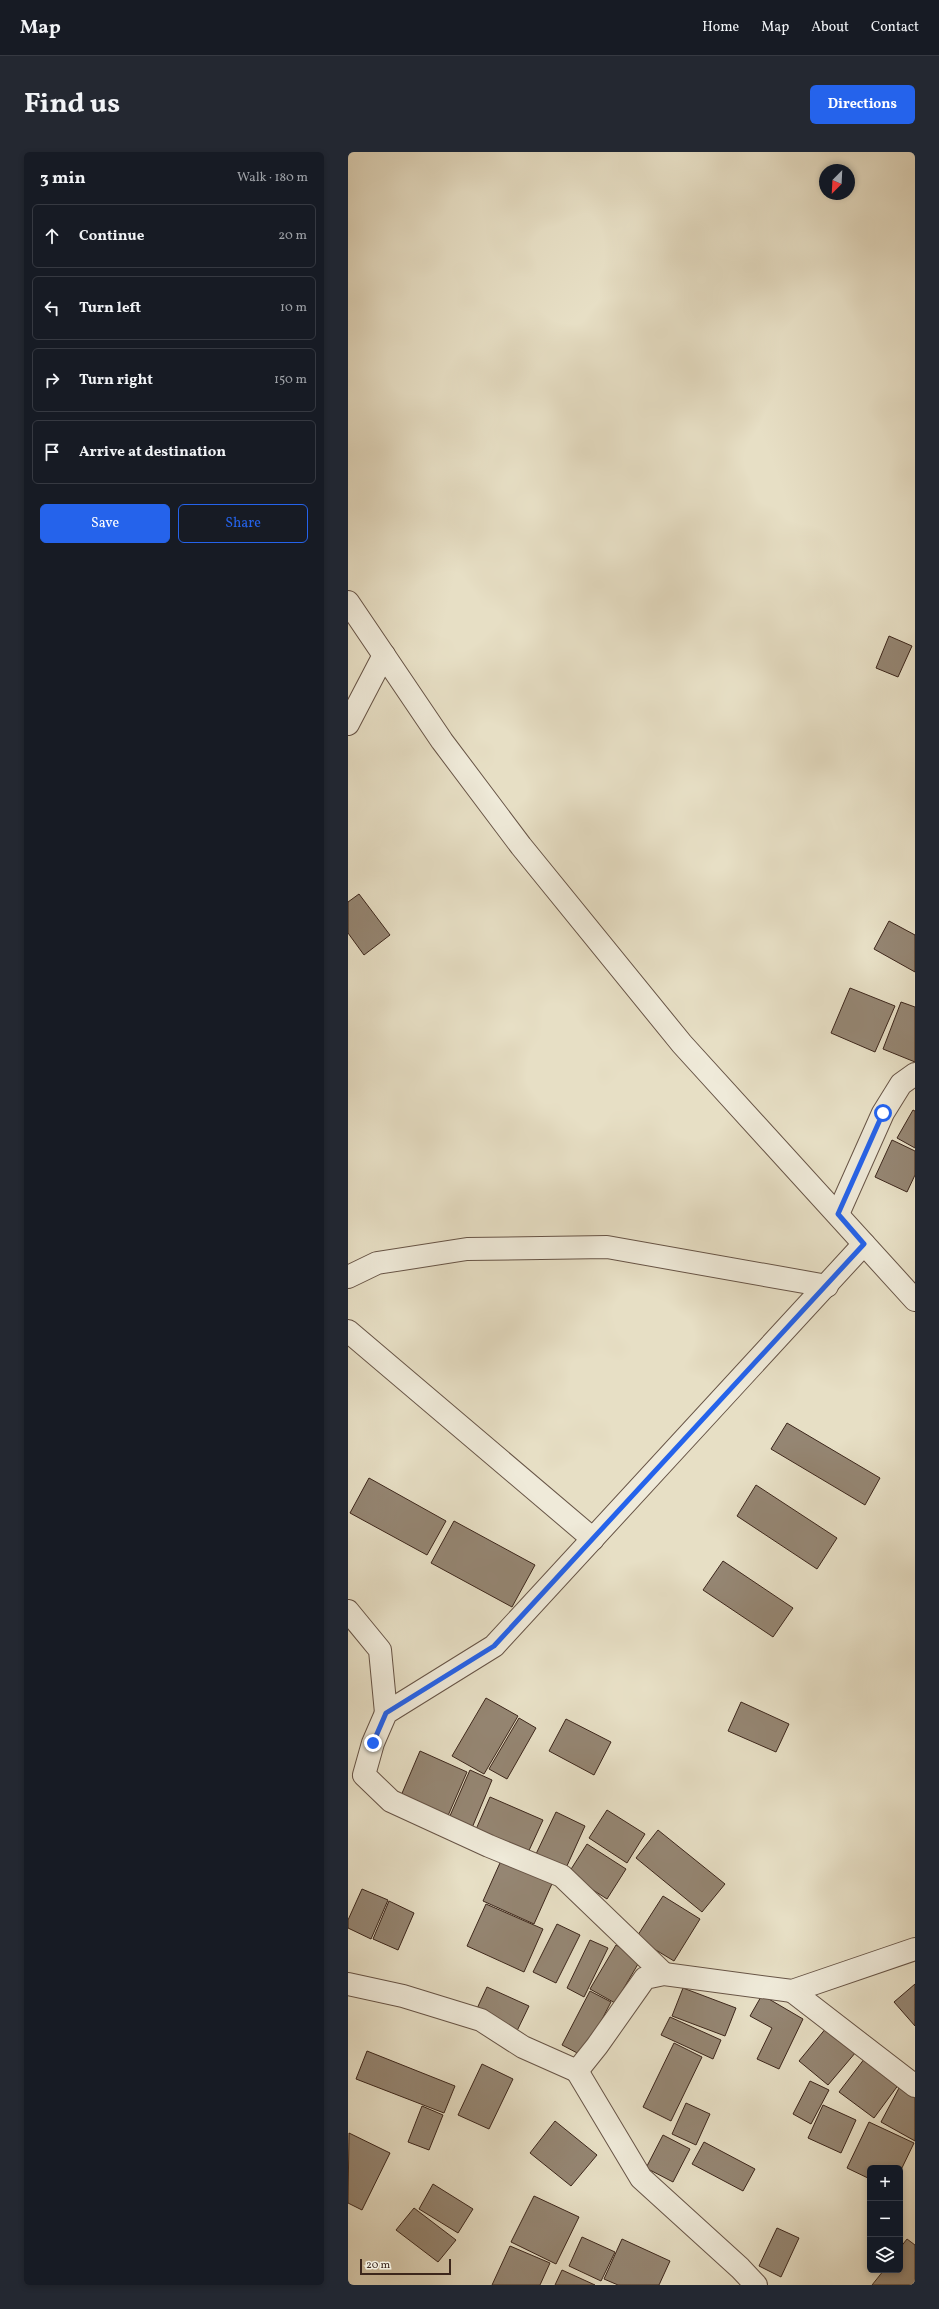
<!DOCTYPE html>
<html lang="en">
<head>
<meta charset="utf-8">
<style>
	body { margin:0; font-family:Vollkorn,serif; background:#242831; color:#f1f3f6 }
	.controls { position:absolute; right:12px; bottom:12px; display:grid; overflow:hidden; border-radius:6px; box-shadow:0 2px 6px #0003 }
	.controls button { width:36px; height:36px; display:grid; place-items:center; padding:0; border:0; border-bottom:1px solid #363941; background:#171b24; color:#f1f3f6; font:20px sans-serif }
	.compass { position:absolute; left:471px; top:12px; width:36px; height:36px; border-radius:50%; background:#171b24; box-shadow:0 2px 6px #0003; rotate:204deg }
	.scale { position:absolute; left:12px; bottom:10px; width:91px; box-sizing:border-box; padding-left:4px; border:2px solid #3c261b; border-top:0; font-size:11px; line-height:14px; white-space:nowrap; color:#3c261b; -webkit-text-stroke:3px #efead9; paint-order:stroke }
	.stop { position:absolute; width:12px; height:12px; margin:-9px; border:3px solid #2563eb; border-radius:50%; background:#fff }
	.stop.end { background:#2563eb; border-color:#fff; box-shadow:0 1px 4px #0008 }
	.list { margin:0; padding:0; list-style:none }
	h2 { display:flex; justify-content:space-between; align-items:center; height:52px; margin:0; padding:0 16px; font-size:17px }
	h2 small { font-size:13px; font-weight:400; color:#9ea1a6 }
	.list li { display:grid; grid-template-columns:26px 1fr auto; gap:12px; align-items:center; box-sizing:border-box; height:64px; margin:0 8px 8px; padding:0 8px; border:1px solid #363941; border-radius:6px }
	.list b { display:block; font-size:15px; white-space:nowrap }
	.list em { font-size:13px; font-style:normal; color:#9ea1a6 }
	.actions { display:flex; gap:8px; padding:12px 16px }
	.actions a { flex:1; padding:9px 0; border:1px solid #2563eb; border-radius:6px; text-align:center; font-size:14px; color:#2563eb }
	.actions .main { background:#2563eb; color:#fff }
	.icon { flex:none; width:22px; height:22px; fill:none; stroke:currentColor; stroke-width:2; stroke-linecap:round; stroke-linejoin:round }
	.map { position:relative; flex:none; width:567px; height:2133px; overflow:hidden; border-radius:6px }
	header { display:flex; align-items:center; gap:24px; box-sizing:border-box; height:56px; padding:0 20px; background:#171b24; border-bottom:1px solid #363941 }
	header strong { font-size:19px }
	nav { display:flex; gap:22px; margin-inline-start:auto; font-size:14px }
	.intro { display:flex; align-items:center; justify-content:space-between; box-sizing:border-box; height:96px; padding:0 24px }
	h1 { margin:0; font-size:28px }
	.button { padding:10px 18px; border-radius:6px; background:#2563eb; color:#fff; font-size:14px; font-weight:700 }
	main { display:flex; gap:24px; padding:0 24px }
	aside { flex:1; background:#171b24; border-radius:6px; box-shadow:0 2px 6px #0003 }
	.map>svg:first-child { display:block }
</style>
</head>
<body>
<header>
<strong>Map</strong>
<nav><a>Home</a><a>Map</a><a>About</a><a>Contact</a></nav>
</header>
<div class="intro"><h1>Find us</h1><a class="button">Directions</a></div>
<main>
<aside>
<h2>3 min<small>Walk · 180 m</small></h2>
<ul class="list">
<li><svg class="icon" aria-label="ahead" viewBox="0 0 24 24"><path d="M12 20V5M6 11l6-6 6 6"/></svg><div><b>Continue</b></div><em>20 m</em></li>
<li><svg class="icon" aria-label="left" viewBox="0 0 24 24"><path d="M17 20v-9H6M10 6l-5 5 5 5"/></svg><div><b>Turn left</b></div><em>10 m</em></li>
<li><svg class="icon" aria-label="right" viewBox="0 0 24 24"><path d="M7 20v-9h11M14 6l5 5-5 5"/></svg><div><b>Turn right</b></div><em>150 m</em></li>
<li><svg class="icon" aria-label="arrive" viewBox="0 0 24 24"><path d="M6 21V4h12l-3 4 3 4H6"/></svg><div><b>Arrive at destination</b></div></li>
</ul>
<div class="actions"><a class="main">Save</a><a>Share</a></div>
</aside>
<div class="map">
<svg width="567" height="2133" viewBox="0 0 567 2133">
	<rect width="100%" height="100%" fill="#e7dfc5"/>
	<filter id="stains"><feTurbulence type="fractalNoise" baseFrequency=".005" numOctaves="4"/><feColorMatrix values="0 0 0 0 .2 0 0 0 0 .09 0 0 0 0 .02 0 0 0 .5 -.17"/></filter>
	<radialGradient id="worn" r=".72"><stop offset=".6" stop-color="#630" stop-opacity="0"/><stop offset="1" stop-color="#630" stop-opacity=".3"/></radialGradient>
	<g fill="#958673" stroke="#3c261b">
		<path d="M541 484 564 494 550 525 528 516Z"/>
		<path d="M11 742 42 783 16 803 0 781V750Z"/>
		<path d="M541 769 567 783V820L526 797Z"/>
		<path d="M502 836 547 854 527 900 483 881Z"/>
		<path d="M553 850 567 855V910L535 897Z"/>
		<path d="M565 958 567 959V996L549 986Z"/>
		<path d="M544 988 567 999V1023L559 1040 527 1025Z"/>
		<path d="M439 1271 532 1326 517 1353 423 1297Z"/>
		<path d="M21 1326 98 1369 79 1403 2 1361Z"/>
		<path d="M408 1333 489 1386 469 1417 389 1364Z"/>
		<path d="M106 1369 187 1413 164 1455 83 1411Z"/>
		<path d="M375 1409 445 1456 425 1485 355 1438Z"/>
		<path d="M138 1546 170 1564 136 1622 104 1604Z"/>
		<path d="M393 1550 441 1572 428 1600 380 1579Z"/>
		<path d="M171 1566 188 1576 159 1627 141 1617Z"/>
		<path d="M218 1567 263 1590 246 1623 201 1599Z"/>
		<path d="M72 1599 119 1620 99 1666 52 1646Z"/>
		<path d="M122 1618 144 1628 121 1683 98 1673Z"/>
		<path d="M142 1645 195 1668 178 1705 126 1682Z"/>
		<path d="M259 1658 297 1682 279 1711 241 1686Z"/>
		<path d="M208 1660 237 1674 218 1716 188 1702Z"/>
		<path d="M310 1678 377 1732 354 1760 288 1706Z"/>
		<path d="M239 1692 278 1717 259 1747 220 1722Z"/>
		<path d="M156 1702 207 1725 186 1772 135 1749Z"/>
		<path d="M14 1737 40 1748 23 1787 0 1776V1768Z"/>
		<path d="M315 1744 352 1767 326 1809 288 1786Z"/>
		<path d="M41 1749 66 1761 50 1798 25 1787Z"/>
		<path d="M138 1752 195 1777 176 1820 119 1794Z"/>
		<path d="M209 1772 232 1783 208 1831 185 1820Z"/>
		<path d="M242 1788 260 1796 236 1845 219 1836Z"/>
		<path d="M268 1793 293 1807 267 1851 242 1837Z"/>
		<path d="M567 1832V1874L546 1850Z"/>
		<path d="M139 1835 181 1854 167 1883 126 1863Z"/>
		<path d="M335 1836 388 1856 377 1884 324 1864Z"/>
		<path d="M242 1839 263 1850 235 1904 214 1893Z"/>
		<path d="M414 1843 455 1867 431 1917 409 1907 424 1876 402 1864Z"/>
		<path d="M322 1865 373 1888 365 1907 313 1883Z"/>
		<path d="M479 1875 508 1900 480 1933 451 1909Z"/>
		<path d="M326 1891 354 1905 323 1969 295 1955Z"/>
		<path d="M19 1899 107 1934 96 1961 8 1927Z"/>
		<path d="M517 1906 551 1932 526 1966 491 1940Z"/>
		<path d="M134 1912 165 1927 141 1977 110 1963Z"/>
		<path d="M462 1929 481 1938 463 1972 445 1962Z"/>
		<path d="M551 1936 567 1945V1989L533 1970Z"/>
		<path d="M338 1951 362 1962 348 1993 324 1982Z"/>
		<path d="M475 1953 508 1968 493 2001 460 1986Z"/>
		<path d="M74 1954 95 1963 81 1998 60 1990Z"/>
		<path d="M207 1969 249 2003 223 2034 182 2001Z"/>
		<path d="M521 1970 566 1991 552 2020V2016H522V2027L499 2016Z"/>
		<path d="M1 1981 42 2001 14 2058 0 2051Z"/>
		<path d="M315 1983 342 1997 325 2030 298 2016Z"/>
		<path d="M356 1990 407 2017 395 2039 344 2012Z"/>
		<path d="M85 2032 125 2057 110 2081 71 2057Z"/>
		<path d="M186 2044 231 2065 208 2112 163 2090Z"/>
		<path d="M66 2056 108 2088 90 2110 48 2078Z"/>
		<path d="M429 2076 451 2086 433 2125 411 2114Z"/>
		<path d="M234 2085 267 2100 253 2129 221 2114Z"/>
		<path d="M274 2087 322 2109 311 2133H270L256 2127Z"/>
		<path d="M559 2087 567 2093V2133H524L536 2118H552V2096Z"/>
		<path d="M162 2094 202 2111 192 2133H144Z"/>
		<path d="M214 2118 247 2133H207Z"/>
	</g>
	<g fill="none" stroke-linecap="round" stroke-linejoin="round">
		<g stroke="#675446" stroke-width="24">
			<g id="minor">
				<path d="M0 450 94 589 173 694 334 892 567 1148"/>
				<path d="M0 572 36 503"/>
				<path d="M490 1062 535 961 553 932 567 922"/>
				<path d="M0 1125 29 1111 119 1097 259 1095 479 1134"/>
				<path d="M0 1179 245 1387"/>
				<path d="M0 1459 32 1498 38 1561"/>
				<path d="M316 1822 214 1724 141 1694 43 1649 16 1623 25 1591 38 1561 146 1494 516 1092"/>
				<path d="M0 1832 55 1844 133 1868 175 1895 229 1919 249 1894 297 1826 316 1822 444 1839 567 1797"/>
				<path d="M444 1839 567 1934"/>
				<path d="M229 1919 293 2026 392 2116 408 2133"/>
			</g>
		</g>
		<use href="#minor" stroke="#efead9" stroke-width="22"/>
	</g>
	<g fill="none" stroke-linecap="round" stroke-linejoin="round">
		<path stroke="#2563eb" stroke-width="5" d="M25 1591 38 1561 146 1494 516 1092 490 1062 535 961"/>
	</g>
	<rect width="100%" height="100%" filter="url(#stains)"/>
	<rect width="100%" height="100%" fill="url(#worn)"/>
</svg>
<div class="controls">
<button>+</button>
<button>−</button>
<button><svg class="icon" aria-label="layers" viewBox="0 0 24 24"><path d="M12 4l9 5-9 5-9-5zM3 14l9 5 9-5"/></svg></button>
</div>
<svg class="compass" viewBox="-18 -18 36 36"><path d="M0-13l5 13h-10z" fill="#e53935"/><path d="M0 13l5-13h-10z" fill="#9ea1a6"/></svg>
<div class="scale">20 m</div>
<div class="stop" style="left:535px;top:961px"></div>
<div class="stop end" style="left:25px;top:1591px"></div>
</div>
</main>
</body>
</html>
